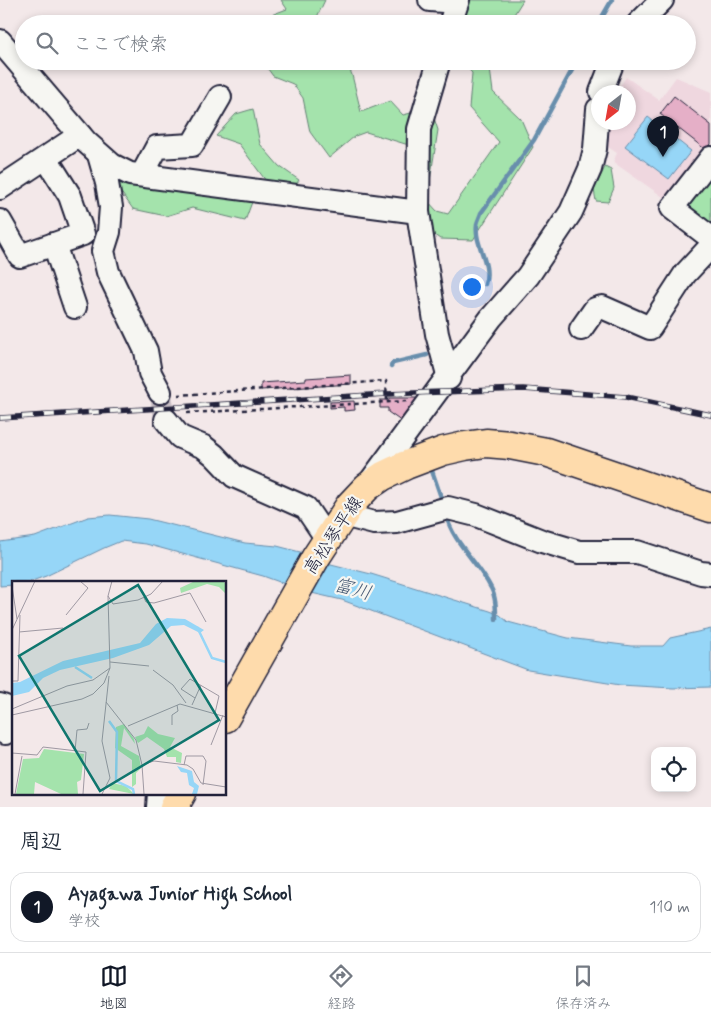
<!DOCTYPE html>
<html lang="ja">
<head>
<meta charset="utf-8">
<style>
	body { margin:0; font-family:Mynerve,"Klee One",sans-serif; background:#f6f6f7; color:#1f2937 }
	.controls { position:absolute; right:15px; bottom:15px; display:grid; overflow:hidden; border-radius:10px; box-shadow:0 2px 8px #0003 }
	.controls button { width:45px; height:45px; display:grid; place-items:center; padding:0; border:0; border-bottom:1px solid #e0e1e3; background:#fff; color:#1f2937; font:25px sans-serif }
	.compass { position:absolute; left:591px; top:85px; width:45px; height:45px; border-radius:50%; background:#fff; box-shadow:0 2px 8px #0003; rotate:211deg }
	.you { position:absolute; left:471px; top:286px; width:18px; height:18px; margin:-12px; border:4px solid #fff; border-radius:50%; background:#1a73e8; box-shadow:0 0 0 8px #1a73e833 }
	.badge { display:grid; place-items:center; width:32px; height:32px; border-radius:50%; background:#111827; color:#fff; font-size:16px; font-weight:700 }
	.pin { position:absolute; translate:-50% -41px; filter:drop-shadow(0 1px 2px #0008) }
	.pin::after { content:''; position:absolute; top:26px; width:18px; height:15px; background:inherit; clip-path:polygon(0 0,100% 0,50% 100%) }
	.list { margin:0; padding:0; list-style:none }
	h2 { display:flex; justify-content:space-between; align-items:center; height:65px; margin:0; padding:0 20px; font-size:21px }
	h2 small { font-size:16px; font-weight:400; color:#747a83 }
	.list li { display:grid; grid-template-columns:32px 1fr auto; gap:15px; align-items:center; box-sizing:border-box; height:70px; margin:0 10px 10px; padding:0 10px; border:1px solid #e0e1e3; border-radius:15px }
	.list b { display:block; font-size:19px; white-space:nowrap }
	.list p { margin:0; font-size:16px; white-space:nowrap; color:#747a83 }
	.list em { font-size:16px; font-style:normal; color:#747a83 }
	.icon { flex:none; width:28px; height:28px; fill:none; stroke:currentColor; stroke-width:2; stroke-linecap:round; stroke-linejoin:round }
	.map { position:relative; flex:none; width:711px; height:807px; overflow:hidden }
	.search { position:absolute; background:#fff; box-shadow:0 2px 8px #0003; left:15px; right:15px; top:15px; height:55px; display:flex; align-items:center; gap:12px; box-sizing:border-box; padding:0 18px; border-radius:28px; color:#747a83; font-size:19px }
	.sheet { height:145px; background:#fff }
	nav { display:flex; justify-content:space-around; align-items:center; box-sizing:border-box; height:70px; border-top:1px solid #e0e1e3; background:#fff; font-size:14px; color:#747a83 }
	nav a { display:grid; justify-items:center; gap:2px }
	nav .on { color:#111827 }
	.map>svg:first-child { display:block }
</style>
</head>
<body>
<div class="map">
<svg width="711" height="807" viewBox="0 0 711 807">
	<rect width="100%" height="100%" fill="#f3e8e9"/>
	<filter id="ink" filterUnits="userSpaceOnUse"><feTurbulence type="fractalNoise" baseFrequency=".02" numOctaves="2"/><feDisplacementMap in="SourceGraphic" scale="10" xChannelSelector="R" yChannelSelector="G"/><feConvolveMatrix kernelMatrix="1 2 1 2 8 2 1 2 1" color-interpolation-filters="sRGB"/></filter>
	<g filter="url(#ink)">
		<path fill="#efd7df" d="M626 77 659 100 676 77 711 92V235L666 199 613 162 617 153 608 147 607 123 628 122V92H616Z"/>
		<g fill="#a4e3ac" stroke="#638274">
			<path d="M281 0H325L317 17 322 24H247L287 9Z"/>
			<path d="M468 0H523L508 24H459Z"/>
			<path d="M262 61H346L352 75 361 112 390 101 403 115 415 112 412 146 366 132 355 136 329 158 310 132 303 98 293 84 273 76Z"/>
			<path d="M461 61H489L493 92 521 119 533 147 473 240 440 239 427 230 425 137 433 115 438 130 427 200 437 211 448 214 499 142 469 108 472 73Z"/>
			<path d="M253 109 260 144 279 166 299 180 295 186 266 181 239 144 216 136 236 114Z"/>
			<path d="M605 167 611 170 614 188 608 202 596 201 594 190Z"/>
			<path d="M711 172V228L684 207Z"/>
			<path d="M112 180 252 202 245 221 192 208 166 216 133 209Z"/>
		</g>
		<g fill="#96d6f7" stroke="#688eac">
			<path d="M648 117 691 151 669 179 625 146Z"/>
			<path d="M110 515 148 519 245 543 277 546 304 553 323 562 371 574 490 611 500 615 508 622 568 638 631 646H663L670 638 711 629V687L673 688 620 685 528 670 342 600 307 592 263 576 146 544 121 541 104 548 46 576 29 582H14V585L0 586V542L35 537 88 517Z"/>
		</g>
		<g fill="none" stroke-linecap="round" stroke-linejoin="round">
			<g stroke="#688eac" stroke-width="4.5">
				<path d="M598 24 612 0"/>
				<path d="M485 284C492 263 474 245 477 225 477 221 480 217 481 213L534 140 577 61"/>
				<path d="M391 366 393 363 427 355"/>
				<path d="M430 465 443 503"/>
				<path d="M446 515C453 543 479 563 491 588 496 597 496 609 496 619"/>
			</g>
		</g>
		<g fill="#e5afc7" stroke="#22223b">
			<path d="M674 96 711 125V144L706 150 660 114Z"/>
			<path d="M351 375V384L261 390V383L306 380V378Z"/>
			<path d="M389 398H420L405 424 388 412V408H380V400H389Z"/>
			<path d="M354 401 355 410 344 411V407L330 408V402Z"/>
		</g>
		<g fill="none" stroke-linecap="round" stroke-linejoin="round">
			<path stroke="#c9c0c6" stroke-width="22" stroke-dasharray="22 11" stroke-linecap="butt" d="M160 392 166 420"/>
			<g stroke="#22223b" stroke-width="26">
				<g id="minor">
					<path d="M430 0 456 2"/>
					<path d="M450 24 458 0"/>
					<path d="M638 24 662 0"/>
					<path d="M0 41 86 142 112 165 130 174 418 212"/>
					<path d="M439 61 419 129 418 212 437 334 449 378"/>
					<path d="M601 92 613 61"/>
					<path d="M99 155 107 183 111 207 109 232 103 251 108 272 146 351 150 373 160 392"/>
					<path d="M711 158 672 208 711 238"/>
					<path d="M142 175 157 147 192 145 220 97"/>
					<path d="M0 188 80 135"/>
					<path d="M0 221 20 256 83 234 70 196 46 158"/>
					<path d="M54 244 75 307"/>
					<path d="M581 329 595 309 602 307 650 328 685 274 711 246"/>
					<path d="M166 420 180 437 204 447 214 455 234 476 306 508 327 539"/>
					<path d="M370 482 491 318 528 276 571 212 590 169 595 149 598 109"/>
					<path d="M343 515 374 523 397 522 448 508 476 515 542 541 579 552H637L701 573 711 574"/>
					<path d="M0 705 11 709 5 733"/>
					<path d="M158 807 159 793"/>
				</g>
			</g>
			<g stroke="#22223b" stroke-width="31">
				<g id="major">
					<path d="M225 718 316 557 350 505 367 487 383 476 406 465 443 451 465 446 486 443 510 445 546 452 711 508"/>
					<path d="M174 807 182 793"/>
				</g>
			</g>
			<g stroke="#22223b" stroke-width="2.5" stroke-dasharray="4 4" stroke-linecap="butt">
				<path d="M178 395 386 381 387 401"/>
				<path d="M187 413 408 401"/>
			</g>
			<use href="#minor" stroke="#f6f6f2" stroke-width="22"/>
			<use href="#major" stroke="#fedbac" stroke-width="28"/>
			<g stroke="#22223b" stroke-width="5.5">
				<path id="rail" d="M0 418 387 394 523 389 626 397 711 415"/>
			</g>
			<use href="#rail" stroke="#f6f6f2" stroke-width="4" stroke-dasharray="11" stroke-linecap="butt"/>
		</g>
	</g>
	<g text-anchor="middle" stroke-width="4.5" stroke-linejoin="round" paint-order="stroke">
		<g font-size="18" fill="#22223b" stroke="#f6f6f2">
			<text transform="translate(333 535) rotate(-56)" y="6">高松琴平線</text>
		</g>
		<g font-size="19" font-style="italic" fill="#455873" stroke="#f6f6f2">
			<text transform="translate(353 588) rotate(15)" y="7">富川</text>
		</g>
	</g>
	<g transform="translate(12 581)">
		<rect width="214" height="214" fill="#f3e8e9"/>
		<path d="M183 0H211L214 3V13L207 6 195 3 169 12 168 7ZM112 143 122 158 123 163 112 147 109 165 127 175 129 187 124 192V203L120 206V179L103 167 104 146ZM136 145 146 153 163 157 158 166 170 172 169 182 164 181V176H155L152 168 135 156 126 162 123 156 132 153ZM32 168 72 173 69 199 65 201 66 213H49L23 201 22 213H4L11 178 27 177ZM100 202 114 205 122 213 97 208Z" fill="#a4e3ac"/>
		<path d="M155 37 173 38 192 49 188 52 172 44 159 45 137 64 101 77 48 89 31 97 17 111 0 115V102L8 101 51 80 128 62 144 43ZM165 185 180 190 182 201 187 205 185 213H180L182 207 177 204 175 192 169 191Z" fill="#96d6f7"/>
		<path fill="none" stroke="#96d6f7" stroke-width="2.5" d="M185 46 200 77 214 81M63 86 80 97M97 140 105 151 104 200 121 208 122 213"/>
		<path fill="none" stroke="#9f99a3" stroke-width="1" d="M0 5 5 38M96 15 101 23 126 19 139 13 151 0M132 17 134 21 142 22 178 12 194 41M54 34 76 7 68 0M0 49 23 0M7 51 51 47M98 81 137 85M141 89 161 104 174 122M0 100H6L8 34M183 117 169 108 178 98 207 115 203 132M94 121 124 159 130 184 132 213M180 124 189 104M0 128 55 105 81 99 98 87M0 134 70 118 81 113 92 102 98 87 96 15 100 0M160 144V134L166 130 165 124M116 145 168 123 214 136M199 164 211 134M63 170 65 149 75 148 77 142M0 172 25 174 31 166 74 171 71 213M130 184 142 180 175 184 181 188 189 202 214 206M172 184 174 175H191L194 180 191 204M3 213 10 175M90 213 98 197 90 160 97 95"/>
		<path fill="#0f766e" fill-opacity="0.15" stroke="#0f766e" stroke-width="2.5" d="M126 4 207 139 88 210 7 75Z"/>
		<rect width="214" height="214" fill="none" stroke="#22223b" stroke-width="2.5"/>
	</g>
</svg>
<div class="controls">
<button><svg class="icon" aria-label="locate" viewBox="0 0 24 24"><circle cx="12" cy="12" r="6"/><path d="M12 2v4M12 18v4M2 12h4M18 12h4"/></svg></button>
</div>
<svg class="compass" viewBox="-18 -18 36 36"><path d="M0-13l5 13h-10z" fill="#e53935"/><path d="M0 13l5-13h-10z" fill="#747a83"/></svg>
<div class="you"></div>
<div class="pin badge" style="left:663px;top:157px">1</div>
<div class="search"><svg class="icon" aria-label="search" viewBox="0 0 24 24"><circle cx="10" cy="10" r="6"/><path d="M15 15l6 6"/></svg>ここで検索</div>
</div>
<section class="sheet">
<h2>周辺<small></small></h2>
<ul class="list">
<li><span class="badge">1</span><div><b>Ayagawa Junior High School</b><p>学校</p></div><em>110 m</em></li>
</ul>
</section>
<nav>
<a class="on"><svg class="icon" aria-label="map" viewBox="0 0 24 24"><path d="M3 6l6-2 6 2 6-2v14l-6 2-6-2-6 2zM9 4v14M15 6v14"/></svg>地図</a>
<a><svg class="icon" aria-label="directions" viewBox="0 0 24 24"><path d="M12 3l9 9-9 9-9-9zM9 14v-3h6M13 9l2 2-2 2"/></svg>経路</a>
<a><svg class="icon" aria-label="saved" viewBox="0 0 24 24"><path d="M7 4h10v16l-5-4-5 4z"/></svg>保存済み</a>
</nav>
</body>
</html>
